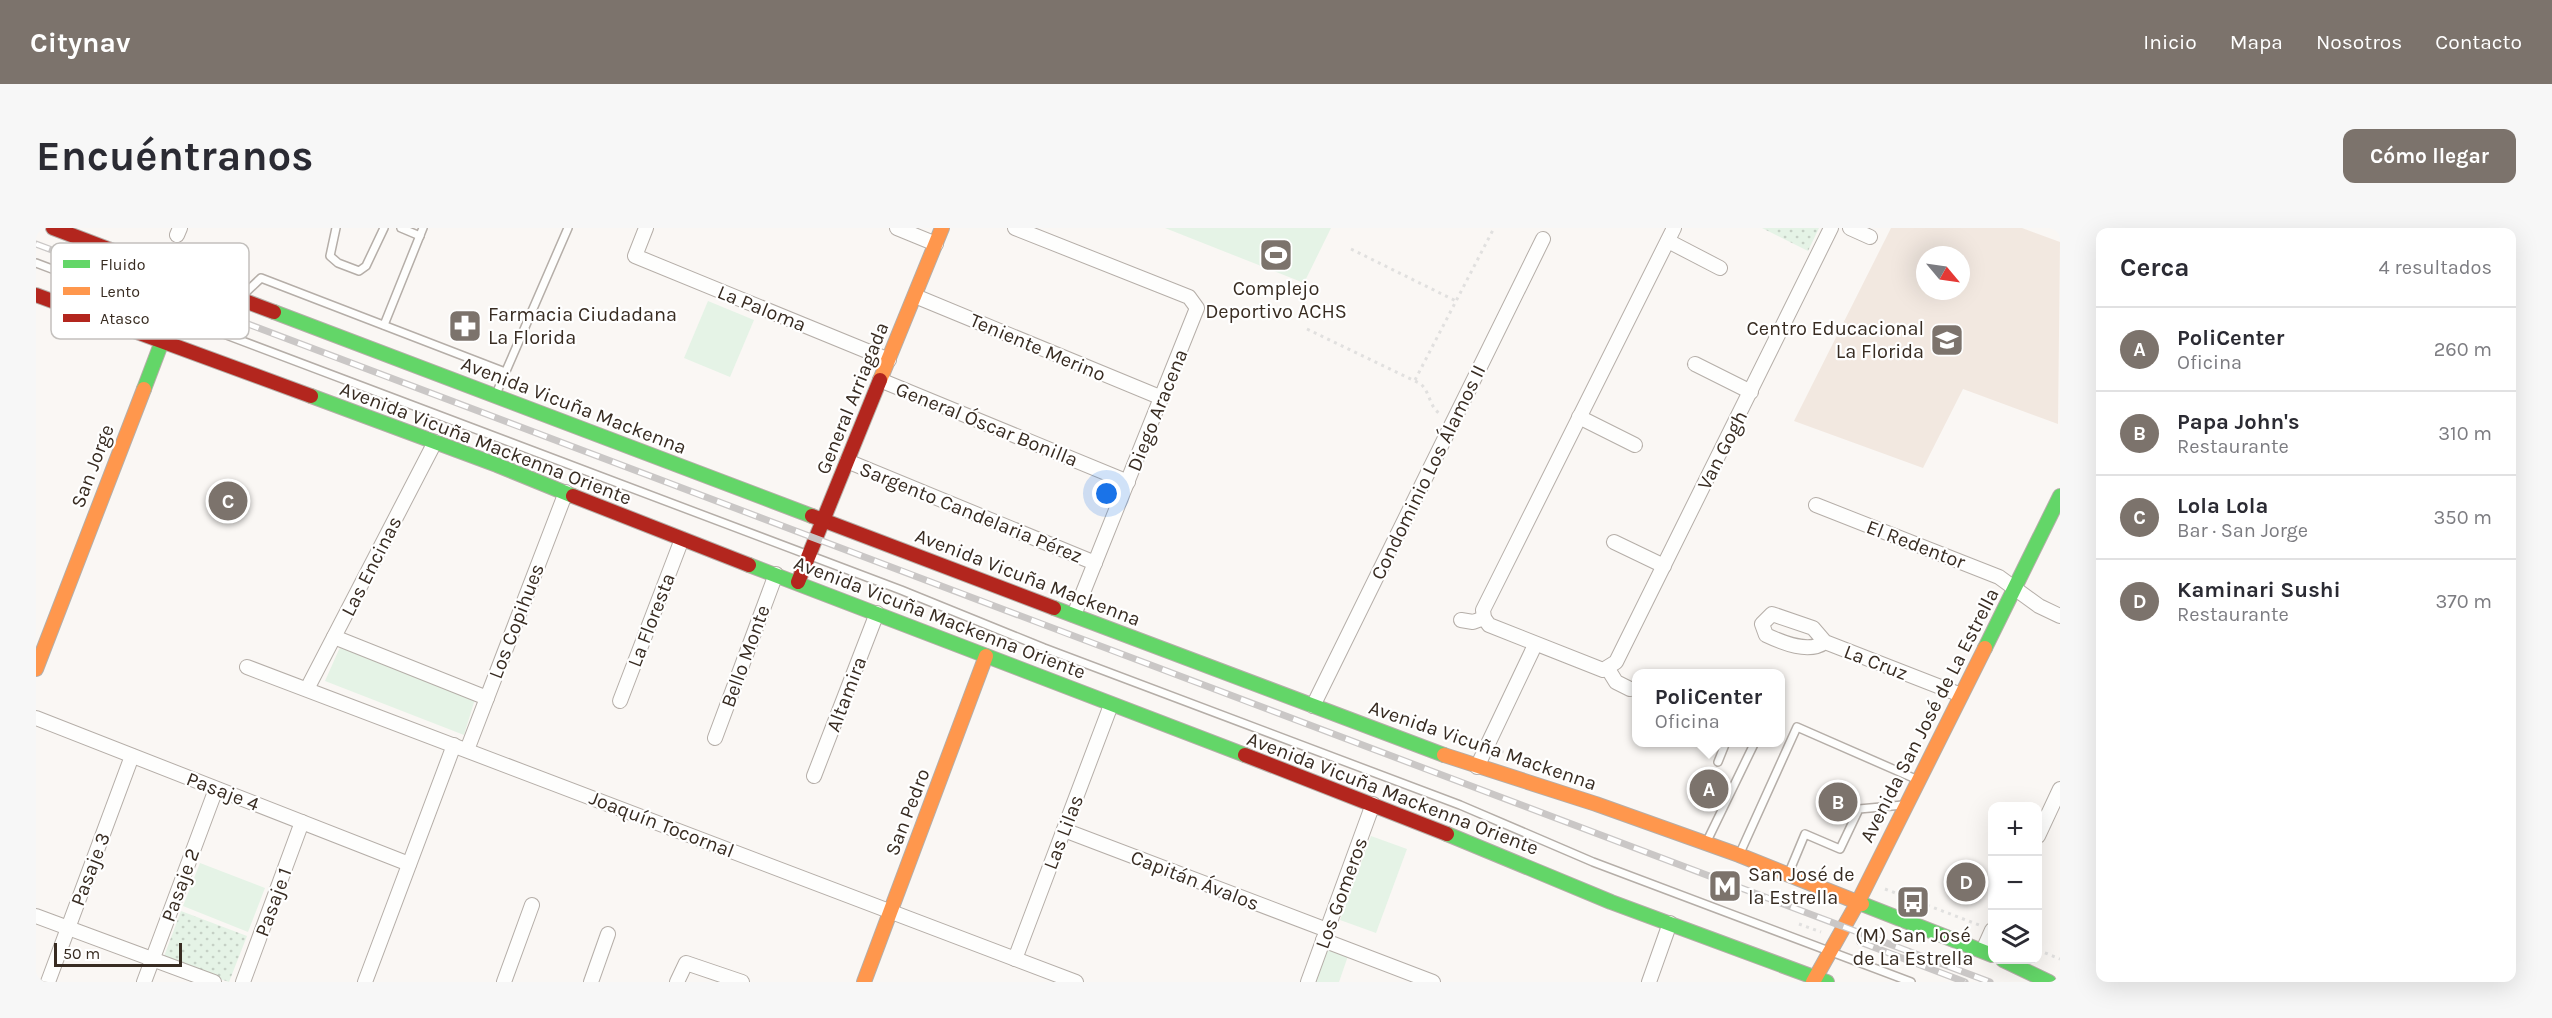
<!DOCTYPE html>
<html lang="es">
<head>
<meta charset="utf-8">
<style>
	body { margin:0; font-family:Karla,sans-serif; background:#f7f7f7; color:#2b2b33 }
	.controls { position:absolute; right:18px; bottom:18px; display:grid; overflow:hidden; border-radius:12px; box-shadow:0 6px 24px #0002 }
	.controls button { width:54px; height:54px; display:grid; place-items:center; padding:0; border:0; border-bottom:2px solid #e1e1e2; background:#fff; color:#2b2b33; font:30px sans-serif }
	.compass { position:absolute; left:1880px; top:18px; width:54px; height:54px; border-radius:50%; background:#fff; box-shadow:0 6px 24px #0002; rotate:119deg }
	.scale { position:absolute; left:18px; bottom:15px; width:128px; box-sizing:border-box; padding-left:6px; border:3px solid #382c22; border-top:0; font-size:16px; line-height:21px; white-space:nowrap; color:#382c22; -webkit-text-stroke:4px #fff; paint-order:stroke }
	.you { position:absolute; left:1071px; top:266px; width:21px; height:21px; margin:-15px; border:4px solid #fff; border-radius:50%; background:#1a73e8; box-shadow:0 0 0 9px #1a73e833 }
	.badge { display:grid; place-items:center; width:39px; height:39px; border-radius:50%; background:#7c736c; color:#fff; font-size:20px; font-weight:700 }
	.pin { position:absolute; translate:-50% -50%; border:3px solid #fff; box-shadow:0 2px 6px #0006 }
	.popup { position:absolute; left:1596px; top:441px; width:153px; height:78px; box-sizing:border-box; display:grid; place-content:center; border-radius:12px; background:#fff; filter:drop-shadow(0 2px 4px #0005); font-size:20px; white-space:nowrap; color:#7c7c81 }
	.popup b { font-size:22px; color:#2b2b33 }
	.popup::after { content:''; position:absolute; left:50%; top:100%; margin-left:-12px; border:12px solid transparent; border-top-color:#fff }
	.list { margin:0; padding:0; list-style:none }
	h2 { display:flex; justify-content:space-between; align-items:center; height:78px; margin:0; padding:0 24px; font-size:26px }
	h2 small { font-size:20px; font-weight:400; color:#7c7c81 }
	.list li { display:grid; grid-template-columns:39px 1fr auto; gap:18px; align-items:center; box-sizing:border-box; height:84px; padding:0 24px; border-top:2px solid #e1e1e2 }
	.list b { display:block; font-size:22px; white-space:nowrap }
	.list p { margin:0; font-size:20px; white-space:nowrap; color:#7c7c81 }
	.list em { font-size:20px; font-style:normal; color:#7c7c81 }
	.icon { flex:none; width:33px; height:33px; fill:none; stroke:currentColor; stroke-width:2; stroke-linecap:round; stroke-linejoin:round }
	.map { position:relative; flex:none; width:2024px; height:754px; overflow:hidden; border-radius:12px }
	header { display:flex; align-items:center; gap:36px; box-sizing:border-box; height:84px; padding:0 30px; background:#7c736c; color:#fff }
	header strong { font-size:28px }
	nav { display:flex; gap:33px; margin-inline-start:auto; font-size:21px }
	.intro { display:flex; align-items:center; justify-content:space-between; box-sizing:border-box; height:144px; padding:0 36px }
	h1 { margin:0; font-size:42px }
	.button { padding:15px 27px; border-radius:12px; background:#7c736c; color:#fff; font-size:21px; font-weight:700 }
	main { display:flex; gap:36px; padding:0 36px }
	aside { flex:1; background:#fff; border-radius:12px; box-shadow:0 6px 24px #0002 }
	.map>svg:first-child { display:block }
</style>
</head>
<body>
<header>
<strong>Citynav</strong>
<nav><a>Inicio</a><a>Mapa</a><a>Nosotros</a><a>Contacto</a></nav>
</header>
<div class="intro"><h1>Encuéntranos</h1><a class="button">Cómo llegar</a></div>
<main>
<div class="map">
<svg width="2024" height="754" viewBox="0 0 2024 754">
	<defs>
		<pattern id="park-dots" width="8" height="8" patternUnits="userSpaceOnUse" patternTransform="scale(1.5)"><rect width="8" height="8" fill="#e5f3e6"/><path d="M2 2h.1M6 6h.1" fill="none" stroke="#c5d0c5" stroke-width="1.8" stroke-linecap="round"/></pattern>
	</defs>
	<rect width="100%" height="100%" fill="#faf7f4"/>
	<path fill="#f2e8e0" fill-rule="evenodd" d="M1855 0H1986L2024 14 2022 196 1927 161 1887 240 1758 193ZM1889 27H1925V63H1889Z"/>
	<g fill="#e5f3e6">
		<path d="M1129 0H1295L1268 55Z"/>
		<path d="M672 73 718 92 694 149 648 130Z"/>
		<path d="M305 417 439 471 428 507 289 453Z"/>
		<path d="M1335 608 1371 621 1340 705 1304 692Z"/>
		<path d="M164 635 229 660 212 704 147 678Z"/>
		<path d="M1291 721 1312 728 1303 754H1280Z"/>
	</g>
	<g fill="url(#park-dots)">
		<path d="M1726 0H1783L1772 23Z"/>
		<path d="M145 683 211 708 193 754 127 731Z"/>
	</g>
	<g fill="none" stroke-linecap="round" stroke-linejoin="round">
		<g stroke="#b5aea8" stroke-width="10">
			<g id="lane">
				<path d="M300 0 294 28 302 35 323 43 330 38 348 0"/>
				<path d="M365 0 384 8"/>
				<path d="M0 35 865 362 1008 420 1424 577 1557 634 1875 754"/>
				<path d="M206 68 225 50 469 144"/>
				<path d="M348 97 387 0"/>
				<path d="M460 166 532 0"/>
				<path d="M1682 534 1690 514"/>
				<path d="M1672 611 1719 514"/>
				<path d="M1704 625 1761 499 1882 552"/>
				<path d="M1754 642 1769 606 1804 621 1823 581 1867 577"/>
			</g>
		</g>
		<g stroke="#b5aea8" stroke-width="16">
			<g id="street">
				<path d="M610 0 599 28 853 132"/>
				<path d="M861 0 900 16"/>
				<path d="M979 0 1153 69 1161 80 1038 387"/>
				<path d="M1638 0 1447 382 1448 390 1453 397 1567 442 1580 434 1795 0"/>
				<path d="M1814 0 1834 9"/>
				<path d="M141 7 144 0"/>
				<path d="M1632 13 1684 40"/>
				<path d="M879 68 1126 170"/>
				<path d="M1659 136 1715 164"/>
				<path d="M844 152 1092 254"/>
				<path d="M1543 189 1599 217"/>
				<path d="M811 233 1059 335"/>
				<path d="M1780 277 1963 349 2003 378 2024 388"/>
				<path d="M1578 314 1628 338"/>
				<path d="M1425 392 1437 394 1448 390"/>
				<path d="M298 409 451 470"/>
				<path d="M1789 414C1773 426 1747 415 1730 407L1726 396 1736 386 1777 400 1789 414 1925 467"/>
				<path d="M211 439 1040 754"/>
				<path d="M1572 441 1580 454 1594 461"/>
				<path d="M271 461 399 214"/>
				<path d="M584 473 646 311"/>
				<path d="M1277 478 1507 11"/>
				<path d="M0 490 373 636"/>
				<path d="M679 510 740 346"/>
				<path d="M431 522 530 264"/>
				<path d="M1441 539 1499 417"/>
				<path d="M778 548 841 385"/>
				<path d="M1028 602 1291 702"/>
				<path d="M2002 608 2024 561"/>
				<path d="M0 688 178 754"/>
				<path d="M1287 712 1397 754"/>
				<path d="M1947 722 1956 702"/>
				<path d="M979 731 1075 477"/>
				<path d="M12 754 96 528"/>
				<path d="M108 754 180 561"/>
				<path d="M207 754 266 594"/>
				<path d="M329 754 418 517"/>
				<path d="M468 754 496 677"/>
				<path d="M555 754 572 706"/>
				<path d="M641 754 650 735 706 754"/>
				<path d="M1272 754 1337 576"/>
				<path d="M1613 754 1634 695"/>
			</g>
		</g>
		<g stroke="#b5aea8" stroke-width="16">
			<g id="fast">
				<path d="M238 84 776 288"/>
				<path d="M108 161 150 50"/>
				<path d="M275 168 461 237 537 268"/>
				<path d="M713 337 1209 527"/>
				<path d="M1018 380 1408 527"/>
				<path d="M1949 420 2024 268"/>
				<path d="M1411 606 1575 674 1791 754"/>
				<path d="M1826 676 1956 727"/>
				<path d="M1967 732 2013 754"/>
			</g>
		</g>
		<g stroke="#b5aea8" stroke-width="16">
			<g id="slow">
				<path d="M844 152 906 0"/>
				<path d="M0 441 108 161"/>
				<path d="M1408 527 1560 576 1703 627 1826 676"/>
				<path d="M828 754 950 428"/>
				<path d="M1777 754 1822 674 1949 420"/>
			</g>
		</g>
		<g stroke="#b5aea8" stroke-width="16">
			<g id="jam">
				<path d="M17 0 238 84"/>
				<path d="M0 67 275 168"/>
				<path d="M537 268 713 337"/>
				<path d="M776 288 1018 380"/>
				<path d="M762 354 844 152"/>
				<path d="M1209 527 1411 606"/>
			</g>
		</g>
		<g stroke="#e1e0df" stroke-width="3" stroke-dasharray="3 4.5" stroke-linecap="butt">
			<path d="M1315 21 1420 73"/>
			<path d="M1271 101 1385 156C1395 166 1393 180 1406 187"/>
			<path d="M1379 152 1458 0"/>
			<path d="M1422 509 1438 514"/>
			<path d="M1465 523 1478 528"/>
			<path d="M1849 661 1943 697"/>
			<path d="M1763 696 1785 704"/>
			<path d="M2002 722 2024 731"/>
		</g>
		<use href="#lane" stroke="#fefefd" stroke-width="7"/>
		<use href="#street" stroke="#fefefd" stroke-width="14"/>
		<use href="#fast" stroke="#63d668" stroke-width="14"/>
		<use href="#slow" stroke="#ff974d" stroke-width="14"/>
		<use href="#jam" stroke="#b3261e" stroke-width="14"/>
		<g stroke="#cac7c6" stroke-width="7">
			<g id="rail">
				<path d="M0 16 1954 754"/>
				<path d="M1824 714 1929 754"/>
			</g>
		</g>
		<use href="#rail" stroke="#fff" stroke-width="4.5" stroke-dasharray="14" stroke-linecap="butt"/>
	</g>
	<defs>
		<g id="stadium-square" transform="scale(1.725)"><rect x="-9" y="-9" width="18" height="18" rx="4" fill="#7c736c" stroke="#fff"/><path d="M0-5a6.5 5 0 1 0 0 10a6.5 5 0 1 0 0-10ZM-3.5-1.8h7v3.6h-7Z" fill="#fff"/></g>
		<g id="pharmacy-square" transform="scale(1.725)"><rect x="-9" y="-9" width="18" height="18" rx="4" fill="#7c736c" stroke="#fff"/><path d="M-2-6h4v4h4v4h-4v4h-4v-4h-4v-4h4Z" fill="#fff"/></g>
		<g id="school-square" transform="scale(1.725)"><rect x="-9" y="-9" width="18" height="18" rx="4" fill="#7c736c" stroke="#fff"/><path d="M0-5L7-2L0 1L-7-2ZM-4 1L0 2.5L4 1V4Q0 6-4 4Z" fill="#fff"/></g>
		<g id="metro-square" transform="scale(1.725)"><rect x="-9" y="-9" width="18" height="18" rx="4" fill="#7c736c" stroke="#fff"/><path d="M-5.5 5V-5H-3L0 0L3-5H5.5V5H3V-.5L0 4L-3-.5V5Z" fill="#fff"/></g>
		<g id="bus-square" transform="scale(1.725)"><rect x="-9" y="-9" width="18" height="18" rx="4" fill="#7c736c" stroke="#fff"/><path d="M-5-6H5V4H4V6H2V4H-2V6H-4V4H-5ZM-3.5-4V0h7V-4ZM-3.5 1.2v1.5H-2V1.2ZM2 1.2v1.5H3.5V1.2Z" fill="#fff"/></g>
	</defs>
	<g fill-rule="evenodd">
		<use href="#stadium-square" x="1240" y="27"/>
		<use href="#pharmacy-square" x="429" y="98"/>
		<use href="#school-square" x="1911" y="112"/>
		<use href="#metro-square" x="1689" y="658"/>
		<use href="#bus-square" x="1877" y="674"/>
	</g>
	<g text-anchor="middle" stroke-width="4.5" stroke-linejoin="round" paint-order="stroke">
		<g font-size="20" fill="#382c22" stroke="#fff">
			<text x="1240" y="67">Complejo<tspan x="1240" dy="23">Deportivo ACHS</tspan></text>
			<text x="452" y="93" text-anchor="start">Farmacia Ciudadana<tspan x="452" dy="23">La Florida</tspan></text>
			<text x="1888" y="107" text-anchor="end">Centro Educacional<tspan x="1888" dy="23">La Florida</tspan></text>
			<text x="1712" y="653" text-anchor="start">San José de<tspan x="1712" dy="23">la Estrella</tspan></text>
			<text x="1877" y="714">(M) San José<tspan x="1877" dy="23">de La Estrella</tspan></text>
		</g>
		<g font-size="20" fill="#382c22" stroke="#fff">
			<text transform="translate(726 80) rotate(22)" y="7">La Paloma</text>
			<text transform="translate(1002 119) rotate(23)" y="7">Teniente Merino</text>
			<text transform="translate(816 170) rotate(-68)" y="7">General Arriagada</text>
			<text transform="translate(538 177) rotate(21)" y="7">Avenida Vicuña Mackenna</text>
			<text transform="translate(1121 182) rotate(-68)" y="7">Diego Aracena</text>
			<text transform="translate(951 196) rotate(22)" y="7">General Óscar Bonilla</text>
			<text transform="translate(450 215) rotate(21)" y="7">Avenida Vicuña Mackenna Oriente</text>
			<text transform="translate(1686 222) rotate(-63)" y="7">Van Gogh</text>
			<text transform="translate(56 238) rotate(-69)" y="7">San Jorge</text>
			<text transform="translate(1392 244) rotate(-64)" y="7">Condominio Los Álamos II</text>
			<text transform="translate(935 284) rotate(22)" y="7">Sargento Candelaria Pérez</text>
			<text transform="translate(1880 316) rotate(21)" y="7">El Redentor</text>
			<text transform="translate(335 338) rotate(-63)" y="7">Las Encinas</text>
			<text transform="translate(992 349) rotate(21)" y="7">Avenida Vicuña Mackenna</text>
			<text transform="translate(904 389) rotate(21)" y="7">Avenida Vicuña Mackenna Oriente</text>
			<text transform="translate(615 392) rotate(-69)" y="7">La Floresta</text>
			<text transform="translate(480 393) rotate(-69)" y="7">Los Copihues</text>
			<text transform="translate(709 428) rotate(-70)" y="7">Bello Monte</text>
			<text transform="translate(1840 434) rotate(21)" y="7">La Cruz</text>
			<text transform="translate(810 466) rotate(-69)" y="7">Altamira</text>
			<text transform="translate(1893 487) rotate(-63)" y="7">Avenida San José de La Estrella</text>
			<text transform="translate(1447 517) rotate(19)" y="7">Avenida Vicuña Mackenna</text>
			<text transform="translate(187 563) rotate(21)" y="7">Pasaje 4</text>
			<text transform="translate(1357 565) rotate(21)" y="7">Avenida Vicuña Mackenna Oriente</text>
			<text transform="translate(871 584) rotate(-69)" y="7">San Pedro</text>
			<text transform="translate(626 596) rotate(21)" y="7">Joaquín Tocornal</text>
			<text transform="translate(1027 604) rotate(-69)" y="7">Las Lilas</text>
			<text transform="translate(54 641) rotate(-69)" y="7">Pasaje 3</text>
			<text transform="translate(1159 652) rotate(21)" y="7">Capitán Ávalos</text>
			<text transform="translate(144 657) rotate(-70)" y="7">Pasaje 2</text>
			<text transform="translate(1305 665) rotate(-70)" y="7">Los Gomeros</text>
			<text transform="translate(237 674) rotate(-70)" y="7">Pasaje 1</text>
		</g>
	</g>
	<rect x="15" y="15" width="198" height="96" rx="9" fill="#fff" stroke="#c3c0bd" stroke-width="1.5"/>
	<rect x="27" y="32" width="27" height="8" fill="#63d668"/>
	<rect x="27" y="59" width="27" height="8" fill="#ff974d"/>
	<rect x="27" y="86" width="27" height="8" fill="#b3261e"/>
	<g font-size="16" fill="#382c22">
		<text x="64" y="42">Fluido</text>
		<text x="64" y="69">Lento</text>
		<text x="64" y="96">Atasco</text>
	</g>
</svg>
<div class="controls">
<button>+</button>
<button>−</button>
<button><svg class="icon" aria-label="layers" viewBox="0 0 24 24"><path d="M12 4l9 5-9 5-9-5zM3 14l9 5 9-5"/></svg></button>
</div>
<svg class="compass" viewBox="-18 -18 36 36"><path d="M0-13l5 13h-10z" fill="#e53935"/><path d="M0 13l5-13h-10z" fill="#7c7c81"/></svg>
<div class="scale">50 m</div>
<div class="you"></div>
<div class="pin badge" style="left:1673px;top:561px">A</div>
<div class="popup"><b>PoliCenter</b>Oficina</div>
<div class="pin badge" style="left:1802px;top:574px">B</div>
<div class="pin badge" style="left:192px;top:273px">C</div>
<div class="pin badge" style="left:1930px;top:654px">D</div>
</div>
<aside>
<h2>Cerca<small>4 resultados</small></h2>
<ul class="list">
<li><span class="badge">A</span><div><b>PoliCenter</b><p>Oficina</p></div><em>260 m</em></li>
<li><span class="badge">B</span><div><b>Papa John's</b><p>Restaurante</p></div><em>310 m</em></li>
<li><span class="badge">C</span><div><b>Lola Lola</b><p>Bar · San Jorge</p></div><em>350 m</em></li>
<li><span class="badge">D</span><div><b>Kaminari Sushi</b><p>Restaurante</p></div><em>370 m</em></li>
</ul>
</aside>
</main>
</body>
</html>
